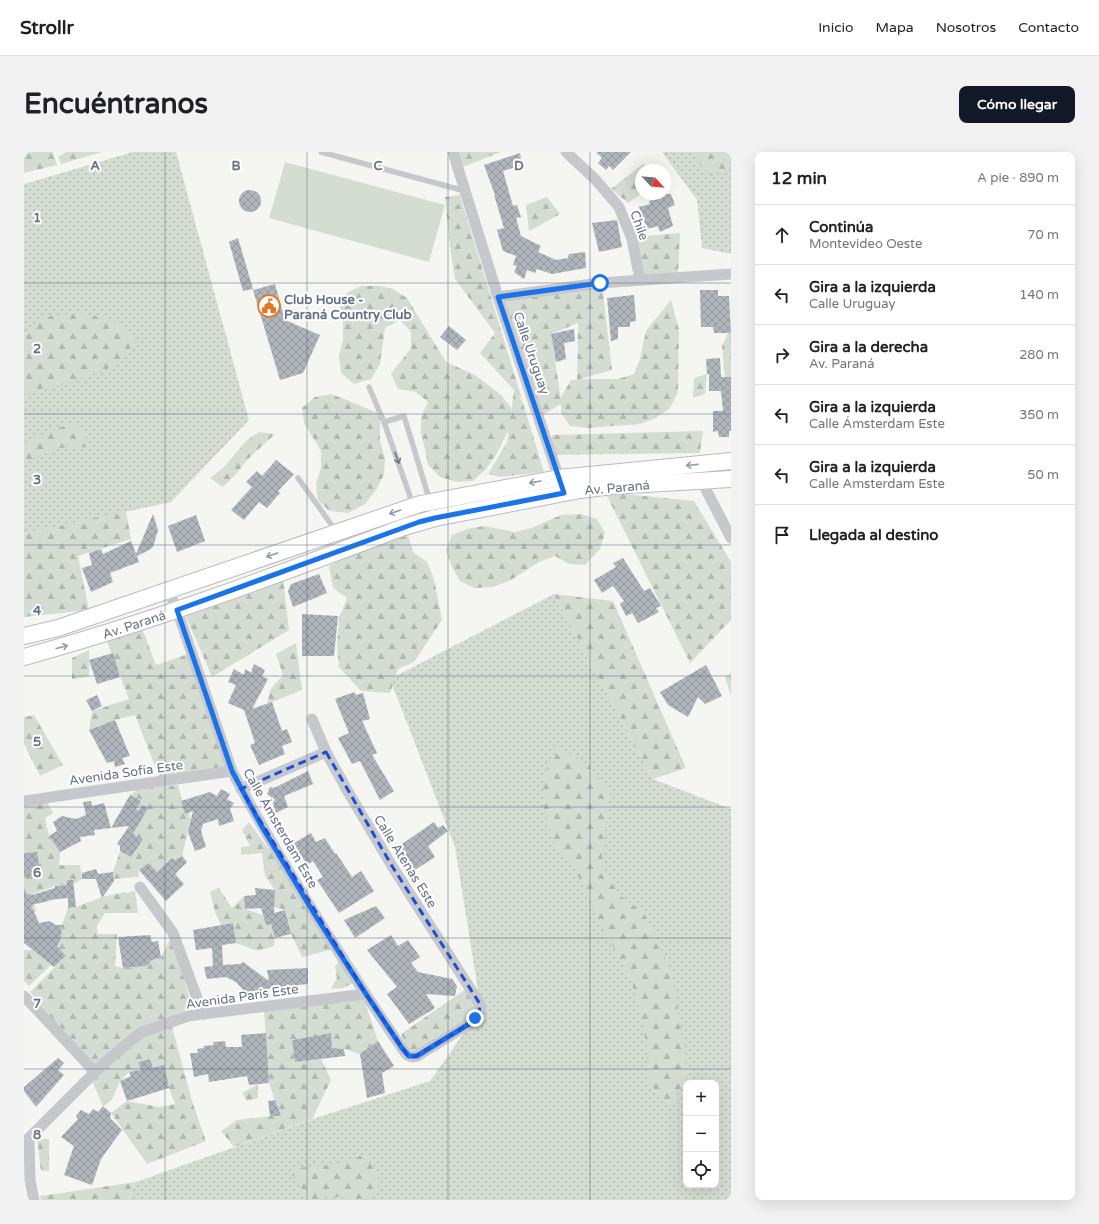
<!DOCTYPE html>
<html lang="es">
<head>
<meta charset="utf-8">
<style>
	body { margin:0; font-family:"Varela Round",sans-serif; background:#f2f2f2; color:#202124 }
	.controls { position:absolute; right:12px; bottom:12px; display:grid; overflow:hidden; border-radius:8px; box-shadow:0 4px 16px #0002 }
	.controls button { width:36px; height:36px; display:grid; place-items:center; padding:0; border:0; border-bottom:1px solid #e0e0e0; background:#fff; color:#202124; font:20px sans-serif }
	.compass { position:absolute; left:611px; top:12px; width:36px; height:36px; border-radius:50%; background:#fff; box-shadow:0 4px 16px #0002; rotate:116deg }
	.stop { position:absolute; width:12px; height:12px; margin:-9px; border:3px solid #1a73e8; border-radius:50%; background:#fff }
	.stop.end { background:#1a73e8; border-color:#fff; box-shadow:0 1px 4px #0008 }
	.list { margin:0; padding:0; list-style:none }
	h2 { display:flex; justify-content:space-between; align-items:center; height:52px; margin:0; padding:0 16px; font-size:17px }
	h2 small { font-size:13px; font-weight:400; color:#757577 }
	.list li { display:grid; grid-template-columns:26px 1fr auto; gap:12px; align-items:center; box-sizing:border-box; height:60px; padding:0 16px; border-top:1px solid #e0e0e0 }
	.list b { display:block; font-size:15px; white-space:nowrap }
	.list p { margin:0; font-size:13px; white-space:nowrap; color:#757577 }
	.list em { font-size:13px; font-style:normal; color:#757577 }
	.icon { flex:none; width:22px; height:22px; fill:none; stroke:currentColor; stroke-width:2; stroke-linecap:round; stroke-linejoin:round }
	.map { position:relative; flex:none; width:707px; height:1048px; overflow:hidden; border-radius:8px }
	header { display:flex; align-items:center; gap:24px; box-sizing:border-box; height:56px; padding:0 20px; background:#fff; border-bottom:1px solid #e0e0e0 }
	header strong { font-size:19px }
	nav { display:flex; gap:22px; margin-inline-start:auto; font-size:14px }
	.intro { display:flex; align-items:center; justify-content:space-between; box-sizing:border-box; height:96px; padding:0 24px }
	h1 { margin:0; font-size:28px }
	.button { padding:10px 18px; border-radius:8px; background:#111827; color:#fff; font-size:14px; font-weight:700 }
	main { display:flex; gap:24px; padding:0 24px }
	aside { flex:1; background:#fff; border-radius:8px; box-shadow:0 4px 16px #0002 }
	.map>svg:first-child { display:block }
</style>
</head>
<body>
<header>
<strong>Strollr</strong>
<nav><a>Inicio</a><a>Mapa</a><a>Nosotros</a><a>Contacto</a></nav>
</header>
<div class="intro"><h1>Encuéntranos</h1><a class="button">Cómo llegar</a></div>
<main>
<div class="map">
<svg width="707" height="1048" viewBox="0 0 707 1048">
	<defs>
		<pattern id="grass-dots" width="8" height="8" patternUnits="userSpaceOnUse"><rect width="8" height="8" fill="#d5ddd3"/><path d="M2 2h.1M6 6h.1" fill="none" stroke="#b0b8b1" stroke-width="1.8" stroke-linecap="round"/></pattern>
		<pattern id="forest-firs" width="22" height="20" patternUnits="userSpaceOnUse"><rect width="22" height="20" fill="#d5ddd3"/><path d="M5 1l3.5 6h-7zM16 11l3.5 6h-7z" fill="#b0b8b1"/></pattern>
		<pattern id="building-cross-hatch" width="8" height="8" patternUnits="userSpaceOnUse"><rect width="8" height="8" fill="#b0b5bc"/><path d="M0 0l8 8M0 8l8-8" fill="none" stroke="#93989e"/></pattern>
	</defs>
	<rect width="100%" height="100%" fill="#f5f6f2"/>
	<g fill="url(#grass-dots)" fill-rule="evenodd">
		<path d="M109 0H152L225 268 147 350 0 382V32Z"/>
		<path d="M638 0H707V102L678 96 673 48Z"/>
		<path d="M530 442 629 627 707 657V1048H104L112 1030 295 965 406 929 457 857 431 695 366 527ZM662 931H692V1033H662Z"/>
	</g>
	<g fill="url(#forest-firs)" fill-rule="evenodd">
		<path d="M0 0H29L33 13 0 21Z"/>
		<path d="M42 0H78L37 12 34 5Z"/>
		<path d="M433 0H477L436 16Z"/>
		<path d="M668 0H707C707 18 703 17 688 24L676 13Z"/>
		<path d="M619 12 624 18H617V42L604 51 587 37Z"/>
		<path d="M436 43 498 247 494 243 499 251 520 320 476 325 464 322 483 290 485 277 472 303 462 317 449 329 433 330 416 325 404 313 401 297 397 282V265L404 250 392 240 374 237 367 222 387 196V180L376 168 361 176 356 212 347 227 330 232 317 221 315 203 319 188V172L316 155 323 141 337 134H354L369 137 383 146 422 210 451 223 477 243 487 256V261L490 238 456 201 471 181 431 127 426 95 421 45Z"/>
		<path d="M523 45 536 62 505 79 502 53Z"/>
		<path d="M656 81 654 124 618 126 610 85Z"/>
		<path d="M578 132 588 218 556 227H594L610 222 616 207 622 179 647 148 655 178 654 240 646 256 632 266 616 272 564 276 546 274 537 261V252L514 266 476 146ZM554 171 553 228H547L537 245V248L527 182Z"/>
		<path d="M55 161 86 167 113 185 96 212 51 229 0 243V186L21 165Z"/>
		<path d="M704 181H707V225H701L698 194Z"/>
		<path d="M683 222 681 242 669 246 670 226Z"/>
		<path d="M307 242 323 248 356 262V289L361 306 360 323 352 338 341 352 324 361 305 359 294 348 292 332 297 316V299L280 271 278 256 291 245Z"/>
		<path d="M51 269 68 295 34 296 0 310V291Z"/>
		<path d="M679 279 676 301 524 303 528 283Z"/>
		<path d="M235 280 251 282 224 307 213 321 199 335 186 326 200 315 222 289Z"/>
		<path d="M581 340 670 349 707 410V468L666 511Z"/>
		<path d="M102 359 107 387 54 404 65 458 0 465V382Z"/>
		<path d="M557 362 573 367 581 381 576 397 561 413 545 412 531 404 515 410 487 428 469 435 450 436 436 429 428 415 422 398 428 383 443 377 460 374 491 380 508 376 537 363Z"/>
		<path d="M382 377 389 400 403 410 410 427 418 468 390 510 374 517 366 541 337 539 315 515 313 494 315 466 323 446 309 436 305 414 343 392Z"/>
		<path d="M259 425 265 478 188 525 160 460Z"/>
		<path d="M530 442 589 449 662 616 629 627Z"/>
		<path d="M118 476 132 513 167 501 202 619 135 624 111 563 91 568 65 578 68 559 105 547 83 490Z"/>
		<path d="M272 491 278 538 243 552 246 538 259 523 252 502Z"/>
		<path d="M65 498V525L48 527V506Z"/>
		<path d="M707 521V544L701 525Z"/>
		<path d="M10 563 39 613 16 624 0 592V565Z"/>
		<path d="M534 596 563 612 586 640 577 712 594 742 620 761 648 821 659 891 663 926 646 955 624 930 623 898 617 862 607 829 593 801 577 774 550 715 529 689 520 658 519 624Z"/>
		<path d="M154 633 161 662 165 661 167 668 158 704 151 708 148 706 133 720 124 711 115 718 114 725 90 727 89 720 96 699 107 705 119 689 109 682 120 661 112 657 116 649 106 643 113 638Z"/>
		<path d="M21 646 29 661 21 666 25 684 36 700 35 713H56L58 727 50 732 31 734 9 742 12 760 4 762 0 742V726L17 721 13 700 0 701V649Z"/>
		<path d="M225 670 259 717 310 797 278 805 267 782 261 758 250 755 251 738 241 724 238 701 217 703V695L226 694 218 678Z"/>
		<path d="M195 736 208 756 220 744 221 757 239 763 242 773 247 772 251 786 250 794 234 799 212 791 209 771 197 773 191 760 186 740Z"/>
		<path d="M111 739 114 761H81L73 774 74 782H93L91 814 99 816 122 814 128 808 137 805 148 783 168 855 116 880 147 871 168 949 182 989 123 1012 87 961 103 949 136 955 151 952 145 936 129 916 126 907 114 910 117 918 105 920 96 929 88 948 79 954 68 929 71 919 6 840 42 804 33 794 37 786 38 773 44 756 52 755 78 745 100 740 103 741Z"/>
		<path d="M0 798H9L27 813 5 834 0 829Z"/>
		<path d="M318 806 333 829 319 836 307 837 313 826 311 814Z"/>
		<path d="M445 835 457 857 388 905 377 882Z"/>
		<path d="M340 847 354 889 336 902 320 897 308 896 306 881 268 888 271 910 297 907 307 928 288 967 210 995 197 979 213 968 256 963 245 931 240 858Z"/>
		<path d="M234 932V946L223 949 218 941Z"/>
		<path d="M13 987H25V1019H17Z"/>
		<path d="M336 1004 343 1005 349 1016 355 1022 354 1035 347 1046 322 1048 315 1045H302L294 1048H286L276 1038 274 1027 267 1022 271 1016 318 1012Z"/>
		<path d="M112 1030 104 1048H17L16 1044Z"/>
	</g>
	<path fill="#d5ddd3" d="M261 10 421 53 405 110 245 66Z"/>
	<g fill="url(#building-cross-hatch)">
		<path d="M572 0H607L589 18 585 14 582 18 574 11 578 6Z"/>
		<path d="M496 1 498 13 479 19 489 54 493 53 497 65 492 66 497 84 517 94 514 100 532 108 544 106 545 102 561 100 562 116 528 122 513 117 511 121 503 118 500 127 490 120 493 114 489 113 492 104 479 99 473 78 480 76 470 43H471L460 13Z"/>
		<circle cx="226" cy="49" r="11"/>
		<path d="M635 42H647L651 53 644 56 649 74 636 80 634 74 623 77 615 55 626 52 625 49 635 46Z"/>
		<path d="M593 68 598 95 575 100 568 71Z"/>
		<path d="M214 86 229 137 219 139 205 90Z"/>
		<path d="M251 132 261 168 296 183 279 221 256 228 229 138Z"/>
		<path d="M676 138H694V144H705L707 181H690L689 175H677Z"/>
		<path d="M610 143 612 169 606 170V175H594V187L587 189 583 146Z"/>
		<path d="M425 174 442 188 433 198 416 185Z"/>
		<path d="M550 177 551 189 540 191 542 207 532 210 527 182Z"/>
		<path d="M696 206 697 225H707V279H705V285H695L694 279 689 280V259H699L697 239H685V222H683L682 207Z"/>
		<path d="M252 308 270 322 254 339 256 341 243 356 235 350 220 368 207 358 228 335 222 330 233 319 238 324Z"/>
		<path d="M129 362 134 378 129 395 125 398 113 404 115 410 86 421 89 430 67 440 58 416 68 413 65 401 77 397 79 402 107 389 112 402Z"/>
		<path d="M172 363 181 389 153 400 144 374Z"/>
		<path d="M599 406 620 439 626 436 637 454 632 456 635 460 614 471 608 461 602 464 596 452 600 449 589 434 578 441 570 428 592 415 589 411Z"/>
		<path d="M295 422 303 441 269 455 264 439 267 432Z"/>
		<path d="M278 462 314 464 310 504H278Z"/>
		<path d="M89 501 96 525 73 532 65 508Z"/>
		<path d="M230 512 241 518 238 524 244 527 228 557 248 550 258 579 263 577 268 590 258 594 261 602 235 613 226 593 231 591 220 558 204 551 212 533 204 530 210 517 220 523 221 517 227 521Z"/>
		<path d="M682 513 698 544 681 552 674 545 664 565 644 553 636 540Z"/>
		<path d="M330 540 332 543 339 541 346 567 338 569 353 601 348 603 370 639 356 648 336 609 328 612 314 586 325 581 311 547Z"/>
		<path d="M73 543 78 554 68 559 62 548Z"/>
		<path d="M91 568 106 604 98 606 101 612 91 615 90 609 83 611 65 578Z"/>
		<path d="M284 619 289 632 260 644 264 655 252 661 247 645 243 642 246 635 250 636Z"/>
		<path d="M197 637 206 642 203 647 210 651 206 657 210 669 195 674 194 667 179 672 177 679 182 695 171 699 164 680 169 659 161 662 157 649 186 640 193 644Z"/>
		<path d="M106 643 117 649 112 657 115 659 118 653 124 656 109 682 119 688 107 705 96 699V694L93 692 105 674 87 676Z"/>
		<path d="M67 649 68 654 80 651 87 676 70 678 71 683 56 685 57 689 36 700 25 684 33 679 29 670 38 664 52 667 62 663 59 650Z"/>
		<path d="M410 670 414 676 419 673 424 679 404 694 411 705 391 718 375 694Z"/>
		<path d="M287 681 292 690 301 686 311 702 312 701 328 725 337 719 350 739 315 761 293 728 299 725 289 709 283 713 270 691Z"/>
		<path d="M13 700 17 722 0 726V701Z"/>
		<path d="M158 704 163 710 151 722 160 732 142 749 115 718 124 711 133 720 148 706 151 708Z"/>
		<path d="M72 717 74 722 89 720 90 729 78 746 72 727H58V721Z"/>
		<path d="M43 728H49L52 755 44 756V746L25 748V749L7 753 15 771 25 769 32 773H38L37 786 33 794 42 804 30 815 0 791V736L4 744H5L31 736V734L43 733Z"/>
		<path d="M231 736 251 738 250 761 261 758 267 782 251 786 247 772 242 773 237 756 221 757 220 744 232 743Z"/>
		<path d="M352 754 361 766 331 786 320 768Z"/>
		<path d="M209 771 212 791 198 793 199 813 216 812 219 810 245 829 243 818 284 816V832L247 836 222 841 212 830 202 825 183 827 180 815 189 814 188 796 172 798 169 778Z"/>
		<path d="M126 783 128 790 134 789 137 805 128 808 122 814 99 816 94 785Z"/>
		<path d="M367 783 374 794 384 788 396 805 387 811 394 820 428 827 433 834 431 844 402 842 411 856 385 872 363 842 373 835 343 798Z"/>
		<path d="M242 881 245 931 225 933 223 924 185 930 184 922 170 925 166 901H174L173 897 180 896 179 894 190 893 189 890 201 889 202 895H218L217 883Z"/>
		<path d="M307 881 308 896 320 897 321 904 271 910 268 888Z"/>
		<path d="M354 889 370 914 358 921 361 941 343 946 336 902Z"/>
		<path d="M34 906 40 911 34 918 40 923 12 955 0 939V935Z"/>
		<path d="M126 907 129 916 140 913 145 936 103 949 96 929 107 924 105 920 117 918 114 910Z"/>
		<path d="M251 948 257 964H246L244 949Z"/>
		<path d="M79 954 87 961 86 966 98 978 77 1007 68 1033 40 1023 50 994 37 985 54 967 52 964 57 958 65 962 69 957 74 960Z"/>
	</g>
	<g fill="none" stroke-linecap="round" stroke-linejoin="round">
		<g stroke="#b8bbc0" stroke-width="18">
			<g id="secondary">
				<path d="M0 484 34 476 396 352 535 326 707 309"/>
				<path d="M0 505C129 470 255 422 380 375L411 366 556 338 588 334 707 327"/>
			</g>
		</g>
		<g stroke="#c6c8cc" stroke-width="5.5">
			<path d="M297 0 441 39"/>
			<path d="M345 235 360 270 395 370"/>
			<path d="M360 270 380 264 411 366"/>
			<path d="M274 326 312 379"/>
		</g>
		<g stroke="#c6c8cc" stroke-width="11">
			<path d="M429 0 474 145 537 332"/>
			<path d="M542 0 571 27 595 55 608 87 616 128"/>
			<path d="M474 145 576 131 707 122"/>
			<path d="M677 328 707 386"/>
			<path d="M144 438 153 458 208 619C241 682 278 742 316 802 338 836 359 870 383 903L388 905 393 904 445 872 455 861 457 857 456 852 368 714 323 638 302 600 288 567"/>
			<path d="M217 637 302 600"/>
			<path d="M0 649 208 619"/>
			<path d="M116 735 149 781 179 862"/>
			<path d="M0 844 71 920"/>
			<path d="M5 986 6 1028 10 1048"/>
			<path d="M0 991 80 911 116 881 164 864 179 862 342 842"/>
		</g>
		<use href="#secondary" stroke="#fff" stroke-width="16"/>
	</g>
	<defs><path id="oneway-shaft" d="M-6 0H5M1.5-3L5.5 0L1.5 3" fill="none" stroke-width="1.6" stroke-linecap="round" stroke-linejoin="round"/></defs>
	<use stroke="#6e798b" href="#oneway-shaft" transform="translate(373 306) rotate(70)"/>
	<g stroke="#929ba9">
		<use href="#oneway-shaft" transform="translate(668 313) rotate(174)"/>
		<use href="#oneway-shaft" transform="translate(511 330) rotate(170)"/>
		<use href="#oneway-shaft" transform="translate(371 360) rotate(161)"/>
		<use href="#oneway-shaft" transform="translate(248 403) rotate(161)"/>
		<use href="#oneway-shaft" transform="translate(38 495) rotate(-15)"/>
	</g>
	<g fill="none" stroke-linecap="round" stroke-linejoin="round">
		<path stroke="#1a73e8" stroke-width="5" d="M451 866 445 872 393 904H385L378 896 342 842 291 763 237 673 208 619 153 458 395 370 411 366 540 341 474 145 576 131"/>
	</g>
	<path fill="none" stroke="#1d4ed8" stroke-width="3" stroke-dasharray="8 5" stroke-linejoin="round" d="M302 600 368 714 456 852 455 861 445 872 390 905 383 903 342 842 217 637Z"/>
	<path fill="none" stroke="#647084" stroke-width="1" stroke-opacity="0.55" d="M141 0V1048M283 0V1048M424 0V1048M566 0V1048M0 131H707M0 262H707M0 393H707M0 524H707M0 655H707M0 786H707M0 917H707"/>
	<defs>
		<g id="civic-ring" transform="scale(1.15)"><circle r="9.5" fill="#fff" stroke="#e77420" stroke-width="1.5"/><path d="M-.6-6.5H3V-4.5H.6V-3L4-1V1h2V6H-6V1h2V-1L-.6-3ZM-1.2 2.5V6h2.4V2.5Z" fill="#e77420"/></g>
	</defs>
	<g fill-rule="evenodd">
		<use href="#civic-ring" x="245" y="154"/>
	</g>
	<g text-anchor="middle" stroke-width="4" stroke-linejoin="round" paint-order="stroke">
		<g font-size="13" fill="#647084" stroke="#fff">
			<text transform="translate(616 73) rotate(70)" y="5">Chile</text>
			<text transform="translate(508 201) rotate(71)" y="5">Calle Uruguay</text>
			<text transform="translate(593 335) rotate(-5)" y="5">Av. Paraná</text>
			<text transform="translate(110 472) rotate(-18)" y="5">Av. Paraná</text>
			<text transform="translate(102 620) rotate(-8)" y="5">Avenida Sofía Este</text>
			<text transform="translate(257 676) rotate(60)" y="5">Calle Ámsterdam Este</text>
			<text transform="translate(382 709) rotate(58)" y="5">Calle Atenas Este</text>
			<text transform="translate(218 844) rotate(-8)" y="5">Avenida París Este</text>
		</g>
		<g font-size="13" font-weight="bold" fill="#647084" stroke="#fff" text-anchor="start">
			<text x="260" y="152">Club House -<tspan x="260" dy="15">Paraná Country Club</tspan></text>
		</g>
	</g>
	<g font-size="13" text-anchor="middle" font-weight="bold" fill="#647084" stroke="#fff" stroke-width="4" stroke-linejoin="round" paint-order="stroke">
		<text x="71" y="18">A</text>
		<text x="212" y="18">B</text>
		<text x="354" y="18">C</text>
		<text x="495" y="18">D</text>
		<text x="13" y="70">1</text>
		<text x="13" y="201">2</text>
		<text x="13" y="332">3</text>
		<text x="13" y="463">4</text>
		<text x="13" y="594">5</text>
		<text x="13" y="725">6</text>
		<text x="13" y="856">7</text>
		<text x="13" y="987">8</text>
	</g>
</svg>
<div class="controls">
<button>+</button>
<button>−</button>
<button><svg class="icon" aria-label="locate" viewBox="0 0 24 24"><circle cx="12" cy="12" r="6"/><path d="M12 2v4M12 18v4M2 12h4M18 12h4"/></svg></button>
</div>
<svg class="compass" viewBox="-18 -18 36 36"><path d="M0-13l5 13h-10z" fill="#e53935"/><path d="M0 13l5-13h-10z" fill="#757577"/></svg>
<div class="stop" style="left:576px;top:131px"></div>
<div class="stop end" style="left:451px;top:866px"></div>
</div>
<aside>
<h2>12 min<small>A pie · 890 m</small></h2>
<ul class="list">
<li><svg class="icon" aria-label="ahead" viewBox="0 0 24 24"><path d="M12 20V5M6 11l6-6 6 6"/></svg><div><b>Continúa</b><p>Montevideo Oeste</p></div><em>70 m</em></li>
<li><svg class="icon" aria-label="left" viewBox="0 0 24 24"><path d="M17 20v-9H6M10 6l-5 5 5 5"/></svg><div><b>Gira a la izquierda</b><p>Calle Uruguay</p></div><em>140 m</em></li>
<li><svg class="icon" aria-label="right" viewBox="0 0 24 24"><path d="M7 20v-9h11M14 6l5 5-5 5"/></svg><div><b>Gira a la derecha</b><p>Av. Paraná</p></div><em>280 m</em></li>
<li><svg class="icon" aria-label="left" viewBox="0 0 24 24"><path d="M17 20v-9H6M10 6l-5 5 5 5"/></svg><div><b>Gira a la izquierda</b><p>Calle Ámsterdam Este</p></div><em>350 m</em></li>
<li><svg class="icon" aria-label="left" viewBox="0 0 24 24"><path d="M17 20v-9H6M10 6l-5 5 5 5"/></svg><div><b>Gira a la izquierda</b><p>Calle Amsterdam Este</p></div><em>50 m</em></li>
<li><svg class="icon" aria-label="arrive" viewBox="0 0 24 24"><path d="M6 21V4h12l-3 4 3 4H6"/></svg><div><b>Llegada al destino</b></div></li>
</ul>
</aside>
</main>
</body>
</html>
